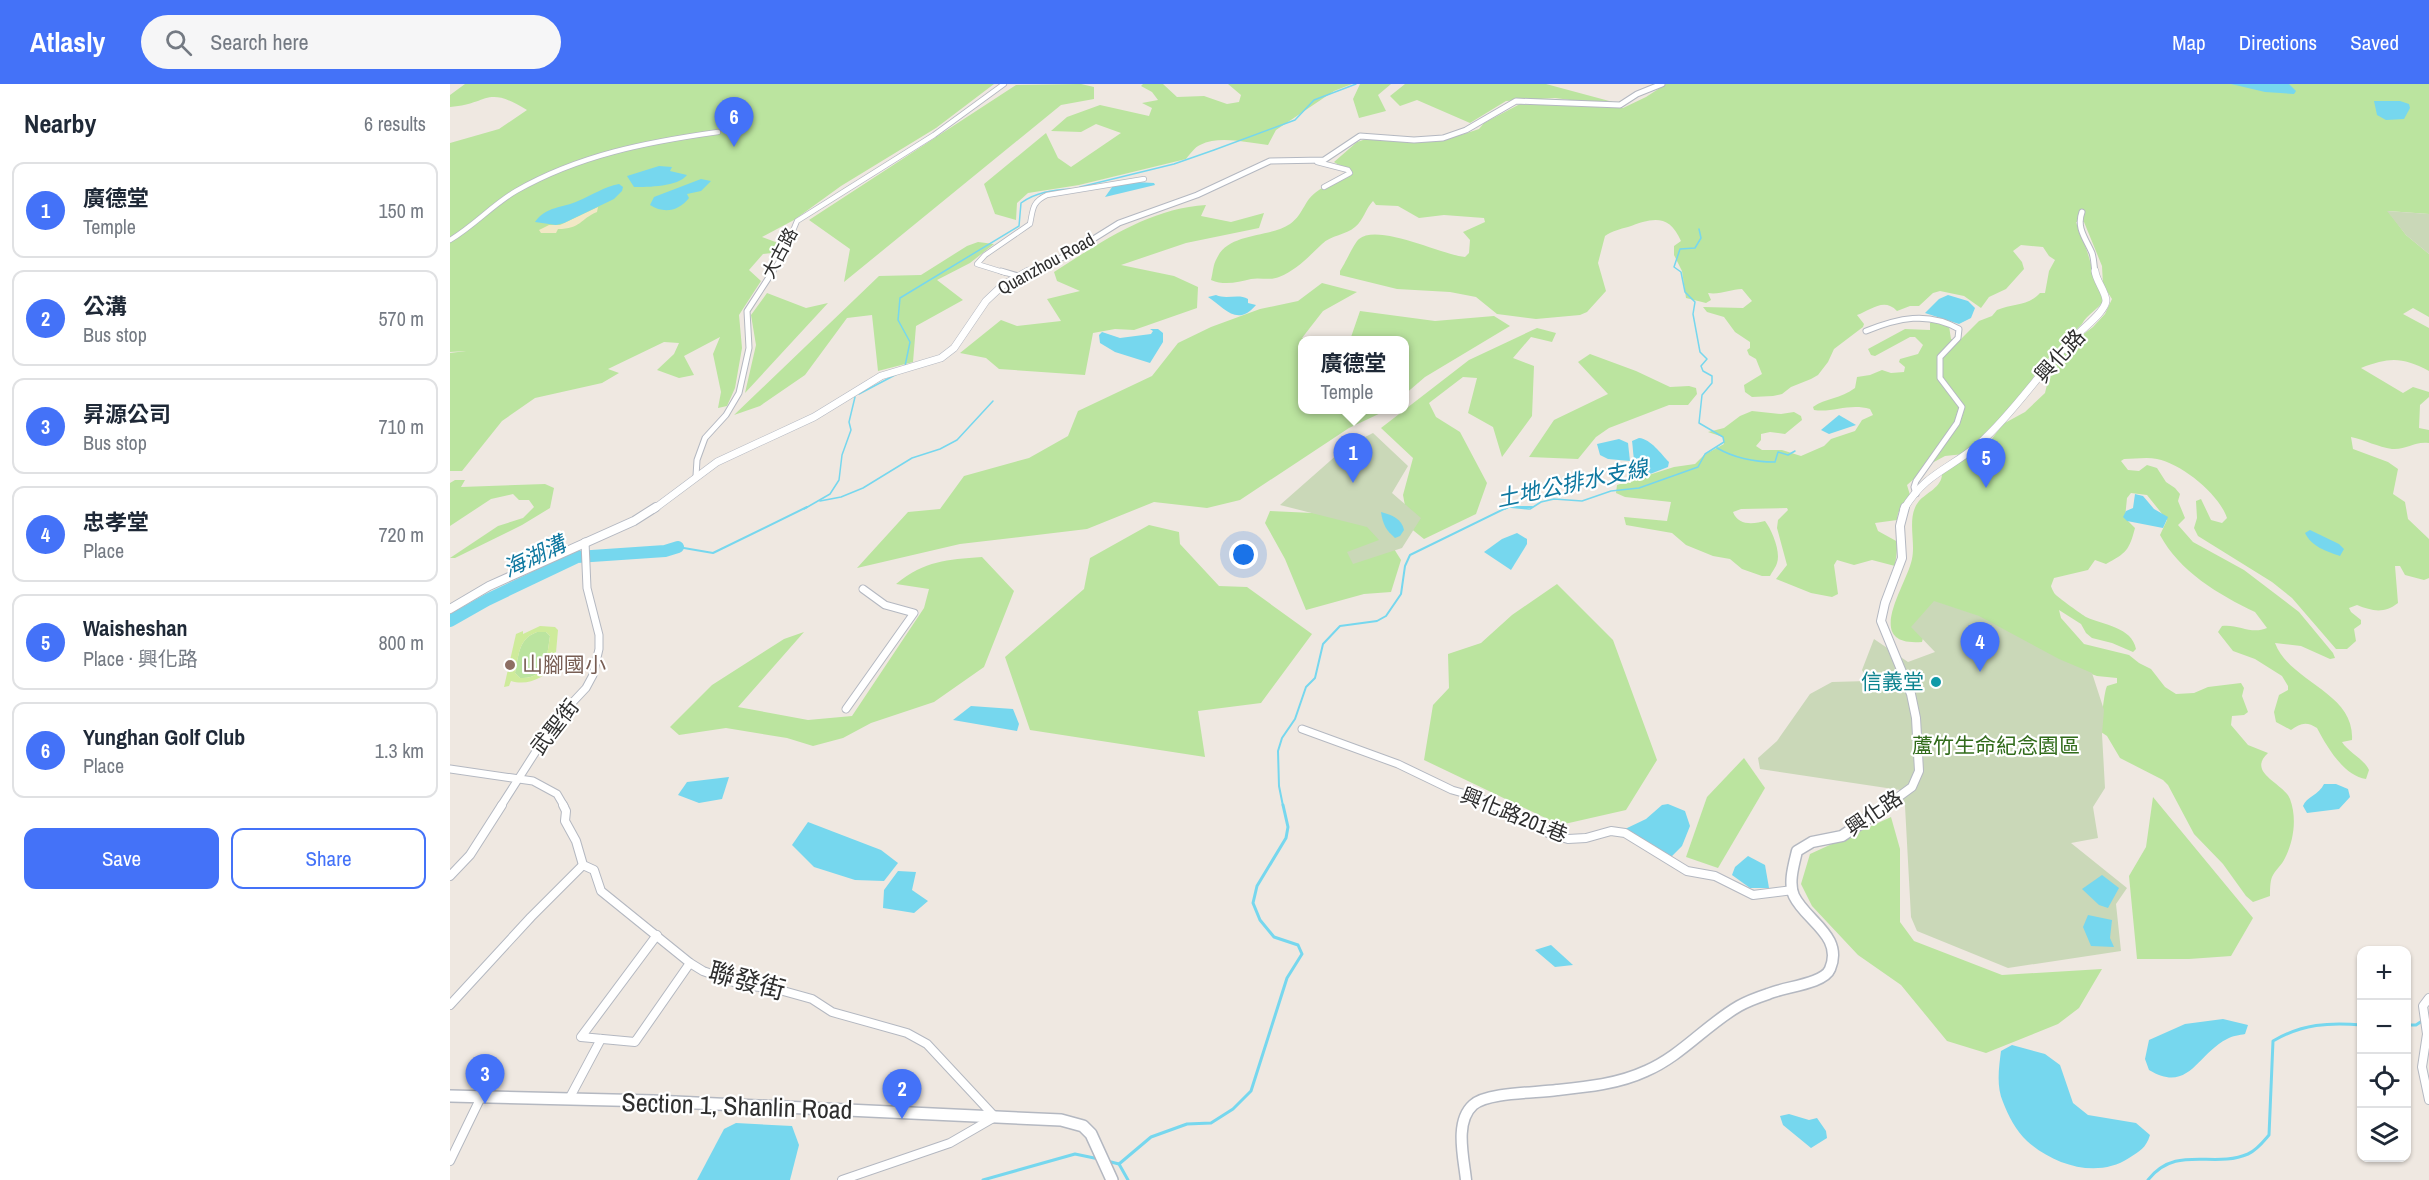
<!DOCTYPE html>
<html lang="en">
<head>
<meta charset="utf-8">
<style>
	body { margin:0; font-family:"Archivo Narrow","Noto Sans TC",sans-serif; background:#f6f6f7; color:#1f2937 }
	.controls { position:absolute; right:18px; bottom:18px; display:grid; overflow:hidden; border-radius:12px; box-shadow:0 2px 4px #0004 }
	.controls button { width:54px; height:54px; display:grid; place-items:center; padding:0; border:0; border-bottom:2px solid #e0e1e3; background:#fff; color:#1f2937; font:30px sans-serif }
	.you { position:absolute; left:794px; top:471px; width:21px; height:21px; margin:-15px; border:4px solid #fff; border-radius:50%; background:#1a73e8; box-shadow:0 0 0 9px #1a73e833 }
	.badge { display:grid; place-items:center; width:39px; height:39px; border-radius:50%; background:#4472f8; color:#fff; font-size:20px; font-weight:700 }
	.pin { position:absolute; translate:-50% -50px; filter:drop-shadow(0 2px 3px #0008) }
	.pin::after { content:''; position:absolute; top:32px; width:21px; height:18px; background:inherit; clip-path:polygon(0 0,100% 0,50% 100%) }
	.popup { position:absolute; left:848px; top:252px; width:111px; height:78px; box-sizing:border-box; display:grid; place-content:center; border-radius:12px; background:#fff; filter:drop-shadow(0 2px 4px #0005); font-size:20px; white-space:nowrap; color:#747a83 }
	.popup b { font-size:22px; color:#1f2937 }
	.popup::after { content:''; position:absolute; left:50%; top:100%; margin-left:-12px; border:12px solid transparent; border-top-color:#fff }
	.list { margin:0; padding:0; list-style:none }
	h2 { display:flex; justify-content:space-between; align-items:center; height:78px; margin:0; padding:0 24px; font-size:26px }
	h2 small { font-size:20px; font-weight:400; color:#747a83 }
	.list li { display:grid; grid-template-columns:39px 1fr auto; gap:18px; align-items:center; box-sizing:border-box; height:96px; margin:0 12px 12px; padding:0 12px; border:2px solid #e0e1e3; border-radius:12px }
	.list b { display:block; font-size:22px; white-space:nowrap }
	.list p { margin:0; font-size:20px; white-space:nowrap; color:#747a83 }
	.list em { font-size:20px; font-style:normal; color:#747a83 }
	.actions { display:flex; gap:12px; padding:18px 24px }
	.actions a { flex:1; padding:14px 0; border:2px solid #4472f8; border-radius:12px; text-align:center; font-size:21px; color:#4472f8 }
	.actions .main { background:#4472f8; color:#fff }
	.icon { flex:none; width:33px; height:33px; fill:none; stroke:currentColor; stroke-width:2; stroke-linecap:round; stroke-linejoin:round }
	.map { position:relative; flex:none; width:1979px; height:1096px; overflow:hidden }
	header { display:flex; align-items:center; gap:36px; box-sizing:border-box; height:84px; padding:0 30px; background:#4472f8; color:#fff }
	header strong { font-size:28px }
	nav { display:flex; gap:33px; margin-inline-start:auto; font-size:21px }
	.search { width:420px; height:54px; background:#f6f6f7; display:flex; align-items:center; gap:15px; box-sizing:border-box; padding:0 21px; border-radius:33px; color:#747a83; font-size:22px }
	main { display:flex }
	aside { flex:1; background:#fff }
	.map>svg:first-child { display:block }
</style>
</head>
<body>
<header>
<strong>Atlasly</strong>
<div class="search"><svg class="icon" aria-label="search" viewBox="0 0 24 24"><circle cx="10" cy="10" r="6"/><path d="M15 15l6 6"/></svg>Search here</div>
<nav><a>Map</a><a>Directions</a><a>Saved</a></nav>
</header>
<main>
<aside>
<h2>Nearby<small>6 results</small></h2>
<ul class="list">
<li><span class="badge">1</span><div><b>廣德堂</b><p>Temple</p></div><em>150 m</em></li>
<li><span class="badge">2</span><div><b>公溝</b><p>Bus stop</p></div><em>570 m</em></li>
<li><span class="badge">3</span><div><b>昇源公司</b><p>Bus stop</p></div><em>710 m</em></li>
<li><span class="badge">4</span><div><b>忠孝堂</b><p>Place</p></div><em>720 m</em></li>
<li><span class="badge">5</span><div><b>Waisheshan</b><p>Place · 興化路</p></div><em>800 m</em></li>
<li><span class="badge">6</span><div><b>Yunghan Golf Club</b><p>Place</p></div><em>1.3 km</em></li>
</ul>
<div class="actions"><a class="main">Save</a><a>Share</a></div>
</aside>
<div class="map">
<svg width="1979" height="1096" viewBox="0 0 1979 1096">
	<rect width="100%" height="100%" fill="#efe8e1"/>
	<g fill="#bbe49f">
		<path d="M15 0H544L486 44 391 102 344 136 312 153 331 160 322 169 313 170 299 186 311 197 289 231 292 264 285 304 277 322 268 324 271 308 263 270 270 253 234 272 244 291 229 294 207 286 224 270 229 259 214 258 158 285 169 289 152 299 85 314 52 337 12 387H0V269L16 267 0 268V59L49 45 77 26C35 0 38 21 0 23V11Z"/>
		<path d="M631 0 644 3V15L611 21 394 198 400 165 359 136 566 1Z"/>
		<path d="M693 0H713L727 13 754 12 777 20 789 18 791 11 778 0H902L884 7 826 46 818 61C797 59 770 51 750 61 745 63 740 70 736 75L629 101 578 109 567 119 566 136 545 130 534 100 596 49 608 74 621 83 671 49 646 40 631 48 601 47 617 33 650 21 699 32 702 24 692 19 708 16 702 8 691 2Z"/>
		<path d="M910 0H941L928 11 936 27 909 34 903 15Z"/>
		<path d="M955 0H1096L1163 18 1151 20 1105 14 1056 17 1020 39 967 16 950 22 940 12Z"/>
		<path d="M1216 0H1979V130L1938 127 1956 151 1979 170V233L1963 224 1953 230 1979 244V287C1952 273 1940 273 1911 284L1953 309 1963 303 1979 308V313L1970 321 1969 344 1979 346V359C1964 357 1957 366 1942 365 1928 363 1915 356 1901 353L1903 365 1938 378 1948 385 1943 410 1955 418 1958 435 1979 455V494L1974 496 1955 491 1950 482H1945L1948 519C1934 530 1922 527 1907 521L1899 524 1901 528 1911 536V540L1904 545 1906 557 1897 565H1886L1842 514 1822 498 1748 452 1744 444 1747 434 1746 417 1751 415 1761 436 1772 439 1777 434C1769 410 1732 380 1707 375 1697 373 1685 375 1674 375L1671 377 1678 386 1689 387 1697 381 1707 384 1716 398 1725 404 1730 410 1728 417 1735 434 1728 441 1743 458 1794 486 1849 528 1883 569 1885 574 1880 575 1851 562 1825 559C1840 599 1905 608 1902 656L1892 658C1899 669 1914 675 1919 686L1916 695C1894 692 1877 663 1867 644 1857 637 1850 639 1841 646L1826 638 1824 628 1829 611 1838 606V602L1832 592 1805 575 1783 567 1768 548 1772 542C1789 540 1801 551 1817 544L1805 528C1769 511 1729 487 1710 451L1717 436 1697 411 1681 409 1677 414 1675 434 1685 444C1679 467 1676 469 1656 480L1645 476 1638 486 1604 494 1601 502C1601 503 1604 509 1605 510 1607 513 1633 531 1636 533 1653 541 1682 543 1686 565L1683 568 1662 559 1642 554 1636 549 1631 540 1609 526 1611 534 1634 560 1679 571 1689 579 1701 585 1715 603 1726 610 1744 609 1758 603 1791 599 1794 604 1792 612 1798 628 1794 631 1782 632 1781 641 1798 661 1818 669C1796 689 1834 699 1840 715 1847 734 1844 756 1835 774 1832 781 1825 786 1822 793 1820 798 1820 806 1820 812L1803 818 1796 812 1773 780 1744 750 1718 701 1713 696 1670 674 1657 652 1651 648C1651 639 1654 608 1657 602L1667 599V594L1647 592 1607 578 1473 554 1472 558C1411 563 1457 501 1462 475 1466 457 1456 433 1469 417 1476 409 1492 403 1492 390L1541 356 1553 340 1575 328 1595 309 1602 280 1619 261 1643 243 1655 230 1662 215 1653 201 1652 182 1634 138H1626C1629 149 1635 159 1638 170 1643 186 1645 201 1654 216 1648 226 1637 230 1632 240L1587 286 1581 298 1561 323 1514 370 1495 372 1482 379 1457 401 1460 411 1448 429 1447 436 1425 439 1428 447 1448 458 1445 482 1422 476 1404 481 1387 476 1384 481 1388 510 1382 513 1361 509 1326 495 1337 481 1327 444 1328 436 1338 426 1337 424 1291 425 1283 428C1288 442 1304 440 1315 437 1322 446 1331 468 1327 479 1326 483 1322 488 1320 492H1312L1292 485 1280 475 1263 472 1236 461 1222 449 1176 441 1174 433 1217 437 1221 418 1175 413 1166 409 1167 401 1224 383 1245 380 1254 371 1274 360 1273 353 1258 348 1274 344 1290 332 1302 327 1331 330 1344 328 1351 332 1352 336 1335 350 1320 348 1311 350V356L1306 362 1312 366H1332L1351 372 1374 362 1381 355 1405 347 1412 336 1423 331 1420 325C1399 319 1383 329 1364 326L1363 323C1375 314 1391 315 1405 304L1407 293 1420 291 1432 286 1441 289 1454 288 1455 283 1449 278 1450 275 1468 270 1473 261 1465 253H1460L1425 272 1421 271 1418 265 1455 245 1480 246V239L1487 237 1499 242 1501 255 1510 256 1529 237 1542 232 1547 226C1563 219 1577 223 1590 209H1595L1599 187 1605 176 1599 172 1593 163 1571 161 1563 167 1572 178 1574 185 1556 205 1539 213 1531 224 1514 212 1490 207 1483 209 1469 222H1460L1447 227C1434 213 1421 226 1407 231L1414 240 1413 243 1384 265 1378 278 1368 291 1361 295 1341 303 1332 310 1323 312 1302 313 1295 308 1294 301 1312 290 1306 275 1299 271 1297 266 1300 264V258L1285 248 1274 233 1257 228 1253 223 1293 224 1302 217 1292 205C1281 205 1270 211 1258 209L1261 216 1256 219 1236 214 1232 187 1224 171V162L1231 157C1219 129 1202 134 1178 143 1170 145 1162 147 1155 152L1148 179 1156 207 1137 228 1130 231 1086 235 1047 230 1026 213 1000 208 947 205 890 191V187C895 180 904 159 909 155 928 139 992 171 1015 173L1019 169 1020 156 1013 148 1035 138 1034 134 994 131 969 134 948 122 926 121 923 117C915 125 914 136 905 143 896 151 881 151 872 160 859 172 847 186 829 193 820 197 810 193 801 195 788 198 775 202 761 196 763 189 763 180 767 174 779 148 820 154 840 140 855 129 853 116 869 106 880 99 892 100 900 88L884 78 907 58 916 55 942 57 1011 51 1029 45 1034 39 1070 20 1173 24 1196 13Z"/>
		<path d="M756 121 751 132 781 138 814 129 809 144 736 159 671 181 724 192 748 203 747 224 684 246 665 245 643 249 635 291 549 285 536 274 510 269 551 236 567 242 611 237 597 215 630 207 607 197 604 188C651 158 700 124 756 121Z"/>
		<path d="M528 158 544 160 520 179 487 196 513 216 466 242 463 278 428 287 422 231 397 234 355 291 310 322 284 331 429 192 471 191 517 162Z"/>
		<path d="M872 199 907 208 873 227 852 254 884 256H852V326H938L935 327 899 344 790 416 757 424 704 418 637 445 510 460 407 484 458 428 490 425 514 392 579 374 618 352 628 327 702 292 728 259 761 243 810 225 848 217Z"/>
		<path d="M317 209 356 224 378 219 295 309 306 261 301 231Z"/>
		<path d="M910 227 985 237 1044 232 1060 242 975 293 954 311V256H900Z"/>
		<path d="M1087 244 1106 249 1102 258 1081 253 1063 274 1084 282 1082 332 1052 373 1043 343 1018 329 1027 294 1013 293 979 319 986 333 1010 348 1037 399 1026 430 974 455 959 443 953 411 963 374 931 344 1019 276Z"/>
		<path d="M1140 270 1186 287 1220 303 1239 302 1246 304 1247 310 1238 321H1219L1159 344 1146 353 1128 375 1079 373 1104 336 1158 310 1128 278Z"/>
		<path d="M5 396H15L11 403 95 400 104 404 100 424 72 441 5 474H0L48 442 73 434 84 423 79 416H69L63 410 41 415 0 442V399Z"/>
		<path d="M820 427 905 431 931 444 951 476 941 508 914 510 856 526 835 475 815 439Z"/>
		<path d="M699 441 729 448 730 460 769 502 797 503 862 550 811 619 748 627 755 673 580 646 555 573 634 505 640 474Z"/>
		<path d="M532 473 564 507 534 583 484 618 421 639 393 654 363 662 337 654 276 644 229 651 220 643 262 601 334 555 354 548 288 623 358 636 402 632 474 524 479 505 446 500C476 476 496 476 532 473Z"/>
		<path d="M1107 500 1163 556 1207 676 1176 726 1110 741 974 676 983 621 999 604 998 570 1031 559 1062 531Z"/>
		<path d="M87 548H96L100 552C97 572 96 596 70 594L65 589C69 571 68 555 87 548Z"/>
		<path d="M1294 674 1315 704 1268 784 1236 773 1257 713Z"/>
		<path d="M1703 713 1803 834 1781 872 1739 875H1687L1679 792 1696 763Z"/>
		<path d="M1441 733 1450 765V838L1464 857 1552 891 1652 885 1629 924 1608 940 1536 969 1497 957 1451 901 1408 871 1362 822 1351 800 1360 770Z"/>
	</g>
	<path fill="#f2e8c5" d="M148 123 147 128C130 135 131 145 108 145L106 149H91L89 146 99 141H110Z"/>
	<g fill="#cad8b8">
		<path d="M1937 127 1979 130V170L1956 151Z"/>
		<path d="M923 349 958 382 942 409 971 434 952 464 903 480 897 468 929 456 917 443 830 421 897 362Z"/>
		<path d="M1484 517 1529 532 1609 575 1642 589 1654 626 1652 650 1655 704 1643 723 1648 754 1621 759 1677 804 1666 820 1671 867 1558 884 1467 847 1461 833 1455 722 1450 706 1310 685 1308 674 1327 657 1360 610 1382 598 1418 597 1412 586 1424 555 1458 578 1485 568 1461 543Z"/>
	</g>
	<path fill="#ceeb9b" fill-rule="evenodd" d="M90 542 105 543 108 546 105 580C95 594 78 602 61 597L59 602 54 603 66 550 73 547V550ZM87 548H96L100 552C97 572 96 596 70 594L65 589C69 571 68 555 87 548Z"/>
	<g fill="#76d7ee">
		<path d="M1781 0H1839L1846 7 1844 10 1815 8Z"/>
		<path d="M1924 17H1950L1959 20 1960 24 1954 35 1936 36 1927 31Z"/>
		<path d="M209 82 222 83 220 87 237 91C228 103 198 103 184 103L177 92Z"/>
		<path d="M251 95 261 97 251 107 237 110 239 114C229 127 214 130 200 121L204 113Z"/>
		<path d="M686 98 704 99 705 101 655 113 665 99Z"/>
		<path d="M169 100 173 103 172 107 164 115 114 139 106 141 85 138C96 122 113 124 128 117 142 111 154 103 169 100Z"/>
		<path d="M766 211C777 216 788 209 798 215V219L806 221C787 244 774 223 758 213Z"/>
		<path d="M1498 211 1518 217 1525 224 1521 234 1509 240 1475 229 1489 215Z"/>
		<path d="M700 245H708L713 249V258L700 279 665 268 650 259 649 251 652 248 670 254 701 250 703 247Z"/>
		<path d="M1389 331 1406 341 1379 350 1371 346Z"/>
		<path d="M1189 354C1201 355 1211 370 1219 378L1218 383 1195 392C1182 383 1184 371 1182 357Z"/>
		<path d="M1169 355 1178 359 1180 377 1158 375 1150 371 1147 360Z"/>
		<path d="M1685 410 1693 412 1704 425 1718 433 1713 444 1677 437 1673 433 1676 427 1683 424Z"/>
		<path d="M931 428C942 431 952 435 954 446L950 452 945 454C936 446 933 441 931 428Z"/>
		<path d="M1860 446 1889 460 1894 465 1890 472C1876 467 1862 463 1855 449Z"/>
		<path d="M1067 449 1077 455V460L1061 486 1034 468 1052 455Z"/>
		<path d="M521 622 563 625 569 640 567 647 503 636Z"/>
		<path d="M279 693 272 715 249 719 228 711 237 698Z"/>
		<path d="M1874 700H1886L1898 705 1900 713 1889 725 1857 729 1853 722C1856 713 1869 711 1874 700Z"/>
		<path d="M1218 720 1235 727 1240 742 1232 762 1221 773 1175 745 1196 735 1212 721Z"/>
		<path d="M358 738 431 766 448 779 434 797 405 796 364 783 342 761Z"/>
		<path d="M1298 772 1315 781 1319 804H1300L1282 791 1285 783Z"/>
		<path d="M448 787 466 788 462 806 478 817 464 829 433 824 434 806Z"/>
		<path d="M1652 791 1669 804 1658 824 1649 821 1632 805Z"/>
		<path d="M1638 831 1662 836 1660 854 1664 863 1641 862 1633 843Z"/>
		<path d="M1101 861 1123 881 1105 883 1085 866Z"/>
		<path d="M1773 935 1798 941 1795 950C1790 951 1782 952 1777 955 1747 970 1739 1010 1699 986L1695 975 1699 956 1735 940Z"/>
		<path d="M1562 961 1595 970 1610 981 1623 1019 1638 1031 1686 1039 1700 1051C1696 1064 1690 1067 1679 1074 1647 1095 1604 1081 1577 1057 1566 1047 1558 1031 1553 1018 1546 1002 1549 983 1551 967Z"/>
		<path d="M1339 1030 1359 1036 1367 1034 1376 1047 1377 1054 1361 1064 1333 1041 1330 1032Z"/>
		<path d="M286 1039 342 1042 349 1061 340 1096H247L274 1045Z"/>
	</g>
	<g fill="none" stroke-linecap="round" stroke-linejoin="round">
		<g stroke="#76d7ee" stroke-width="1.5">
			<path d="M630 103 724 80 764 66 845 36 864 16 906 0"/>
			<path d="M455 282 460 258 448 236 450 214 569 142 571 119C586 108 603 106 621 105"/>
			<path d="M409 310 447 290"/>
			<path d="M1267 364C1286 375 1304 378 1325 378L1328 368 1338 371 1345 367"/>
			<path d="M370 417 391 413 413 404 462 374 490 365 507 356 543 317"/>
			<path d="M354 425 380 410 389 396 392 371 401 346 399 338 405 313"/>
			<path d="M1055 425 1059 423 1079 425"/>
			<path d="M1080 425 1091 418 1104 415 1132 417 1161 407 1189 404 1248 383 1255 370 1274 358 1273 353 1249 339 1252 311 1262 299V292L1253 287 1251 282 1257 275 1250 268 1243 230 1245 218 1235 208 1231 188 1224 183 1230 165 1245 164 1251 154 1249 145"/>
		</g>
		<g stroke="#76d7ee" stroke-width="2">
			<path d="M1064 423H1082"/>
			<path d="M228 463 263 469 357 423"/>
			<path d="M833 722 829 702 828 667 832 654 845 635 856 603 865 594 873 560 890 542 927 537 936 532 951 510 955 482 960 471 1058 423"/>
		</g>
		<g stroke="#76d7ee" stroke-width="3">
			<path d="M1956 941H1966L1972 937"/>
			<path d="M657 1077 669 1080 678 1096"/>
			<path d="M669 1080 701 1053 737 1040 761 1039 783 1025 801 1007 837 894 852 870 848 861 824 853 810 836 803 819 807 802 836 754 838 743 833 721"/>
			<path d="M533 1096 625 1070 649 1075"/>
			<path d="M1698 1096C1726 1060 1763 1085 1798 1070 1807 1066 1813 1058 1819 1051L1823 957C1852 940 1879 938 1912 941"/>
		</g>
		<path stroke="#76d7ee" stroke-width="12" d="M0 537 37 516 127 473 215 467 228 463"/>
		<g stroke="#b4b8c1" stroke-width="6">
			<g id="minor-far3">
				<path d="M867 78 898 86 900 89 874 103"/>
				<path d="M0 156C24 142 42 121 66 107 129 71 197 58 268 48"/>
				<path d="M322 189 333 171 347 137 484 51 554 0"/>
				<path d="M556 189 527 180 535 171 580 140C583 125 582 118 597 111L694 95"/>
			</g>
		</g>
		<g stroke="#b4b8c1" stroke-width="7">
			<g id="minor-far2">
				<path d="M551 187 568 192"/>
				<path d="M1416 247C1448 234 1478 227 1509 245L1508 254 1490 273V294L1512 323 1507 339 1466 397 1464 403 1466 410"/>
				<path d="M246 392 247 376 255 354 276 331 289 309 299 264 297 227 323 187"/>
			</g>
		</g>
		<g stroke="#b4b8c1" stroke-width="9">
			<g id="minor-far1">
				<path d="M396 625 464 529 435 521 413 505"/>
				<path d="M852 645 948 680 1002 706 1030 714 1046 722"/>
				<path d="M0 685 83 697 107 710 114 722"/>
				<path d="M51 722 106 636 136 604 143 591 149 565V551L137 504 135 458"/>
			</g>
		</g>
		<g stroke="#b4b8c1" stroke-width="10">
			<g id="minor">
				<path d="M113 721 116 727 115 737 126 757 133 781 144 786 151 807 240 879 253 887 292 901 326 905 362 915 382 928 457 949 477 960 545 1033 500 1059 392 1096"/>
				<path d="M1043 721 1098 749 1118 755 1136 754 1161 747 1175 749 1237 787 1265 792 1303 811 1343 806"/>
				<path d="M0 792 20 771 52 721"/>
				<path d="M207 851 131 953 185 958 240 879"/>
				<path d="M1979 914 1973 922 1977 950 1972 983 1979 1016"/>
				<path d="M0 921 81 833 133 781"/>
				<path d="M119 1015 151 955"/>
				<path d="M0 1077 31 1013"/>
			</g>
		</g>
		<g stroke="#b4b8c1" stroke-width="7">
			<g id="tertiary-far3">
				<path d="M1632 128C1626 144 1636 155 1642 169 1644 175 1644 182 1645 189"/>
				<path d="M574 189 616 172 669 139 747 111 820 77 874 76 910 52 964 56 993 54 1016 46 1066 17 1170 21 1187 10 1212 0"/>
			</g>
		</g>
		<g stroke="#b4b8c1" stroke-width="8">
			<g id="tertiary-far2">
				<path d="M204 425 267 378 364 333 431 292 491 274 504 264 536 217 553 201 578 187"/>
				<path d="M1454 425C1475 389 1502 384 1529 360 1567 326 1593 282 1630 248 1637 241 1655 227 1656 217 1656 208 1646 197 1645 187"/>
			</g>
		</g>
		<g stroke="#b4b8c1" stroke-width="10">
			<g id="tertiary-far1">
				<path d="M0 525 39 502 184 437 206 423"/>
				<path d="M1436 722 1462 703 1469 687 1466 634 1461 610 1431 537 1435 519 1452 474 1450 442 1455 423"/>
			</g>
		</g>
		<g stroke="#b4b8c1" stroke-width="13">
			<path id="tertiary" d="M1016 1096C1014 1075 1004 1038 1023 1021 1037 1008 1087 1009 1107 1006 1137 1003 1168 1000 1196 987 1231 972 1256 941 1289 922 1298 917 1309 913 1318 910 1333 903 1374 900 1380 885 1394 852 1356 837 1344 812 1338 799 1344 780 1347 767L1362 758 1392 752 1438 721"/>
		</g>
		<g stroke="#b4b8c1" stroke-width="14">
			<path id="secondary" d="M0 1012 204 1017 611 1036 633 1042 641 1050 662 1096"/>
		</g>
		<use href="#minor-far3" stroke="#fff" stroke-width="4.5"/>
		<use href="#minor-far2" stroke="#fff" stroke-width="5"/>
		<use href="#minor-far1" stroke="#fff" stroke-width="7"/>
		<use href="#minor" stroke="#fff" stroke-width="8"/>
		<use href="#tertiary-far3" stroke="#fff" stroke-width="5"/>
		<use href="#tertiary-far2" stroke="#fff" stroke-width="7"/>
		<use href="#tertiary-far1" stroke="#fff" stroke-width="8"/>
		<use href="#tertiary" stroke="#fff" stroke-width="10"/>
		<use href="#secondary" stroke="#fff" stroke-width="11"/>
	</g>
	<circle fill="#8d6e63" stroke="#fff" stroke-width="2" cx="60" cy="581" r="6"/>
	<circle fill="#0f9aa8" stroke="#fff" stroke-width="2" cx="1486" cy="598" r="6"/>
	<g text-anchor="middle" stroke-width="4.5" stroke-linejoin="round" paint-order="stroke">
		<g font-size="18" fill="#2e2e2e" stroke="#fff">
			<text transform="translate(330 169) rotate(-62)" y="6">大古路</text>
			<text transform="translate(596 180) rotate(-29)" y="6">Quanzhou Road</text>
		</g>
		<g font-size="21" fill="#2e2e2e" stroke="#fff">
			<text transform="translate(1610 272) rotate(-48)" y="7">興化路</text>
			<text transform="translate(105 643) rotate(-52)" y="7">武聖街</text>
			<text transform="translate(1424 729) rotate(-34)" y="7">興化路</text>
			<text transform="translate(1064 731) rotate(22)" y="7">興化路201巷</text>
		</g>
		<g font-size="21" fill="#785e54" stroke="#fff" text-anchor="start">
			<text x="72" y="588">山腳國小</text>
		</g>
		<g font-size="21" fill="#0d838f" stroke="#fff" text-anchor="end">
			<text x="1474" y="605">信義堂</text>
		</g>
		<g font-size="21" fill="#326c1c" stroke="#fff">
			<text x="1546" y="669">蘆竹生命紀念園區</text>
		</g>
		<g font-size="22" font-style="italic" fill="#0f78a0" stroke="#fff">
			<text transform="translate(1122 399) rotate(-12)" y="8">土地公排水支線</text>
			<text transform="translate(84 472) rotate(-25)" y="8">海湖溝</text>
		</g>
		<g font-size="26" fill="#2e2e2e" stroke="#fff">
			<text transform="translate(297 897) rotate(15)" y="9">聯發街</text>
			<text transform="translate(287 1022) rotate(2)" y="9">Section 1, Shanlin Road</text>
		</g>
	</g>
</svg>
<div class="controls">
<button>+</button>
<button>−</button>
<button><svg class="icon" aria-label="locate" viewBox="0 0 24 24"><circle cx="12" cy="12" r="6"/><path d="M12 2v4M12 18v4M2 12h4M18 12h4"/></svg></button>
<button><svg class="icon" aria-label="layers" viewBox="0 0 24 24"><path d="M12 4l9 5-9 5-9-5zM3 14l9 5 9-5"/></svg></button>
</div>
<div class="you"></div>
<div class="pin badge" style="left:903px;top:399px">1</div>
<div class="popup"><b>廣德堂</b>Temple</div>
<div class="pin badge" style="left:452px;top:1035px">2</div>
<div class="pin badge" style="left:35px;top:1020px">3</div>
<div class="pin badge" style="left:1530px;top:588px">4</div>
<div class="pin badge" style="left:1536px;top:404px">5</div>
<div class="pin badge" style="left:284px;top:63px">6</div>
</div>
</main>
</body>
</html>
